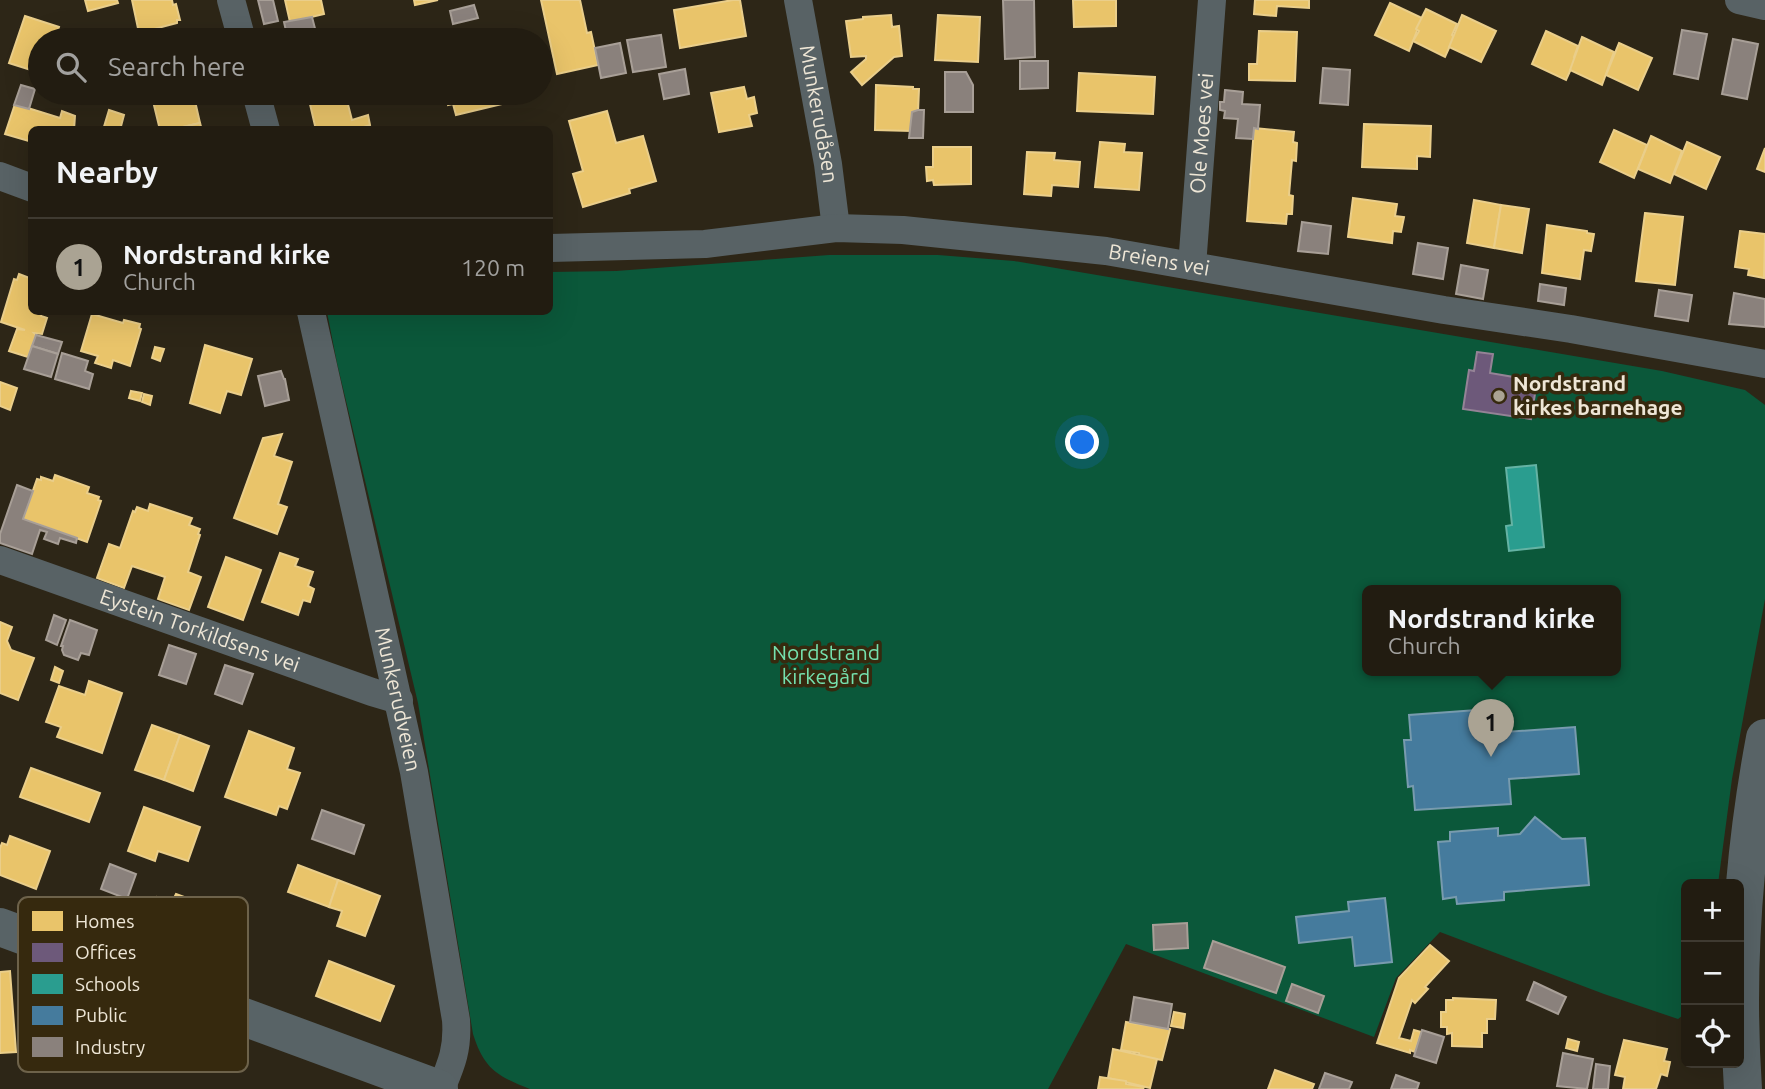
<!DOCTYPE html>
<html lang="en">
<head>
<meta charset="utf-8">
<style>
	body { margin:0; font-family:Ubuntu,sans-serif; background:#2a251a; color:#f1f3f6 }
	.controls { position:absolute; right:21px; bottom:21px; display:grid; overflow:hidden; border-radius:10px; box-shadow:0 7px 28px #0002 }
	.controls button { width:63px; height:63px; display:grid; place-items:center; padding:0; border:0; border-bottom:2px solid #3f3a31; background:#221c11; color:#f1f3f6; font:35px sans-serif }
	.you { position:absolute; left:1083px; top:443px; width:24px; height:24px; margin:-18px; border:5px solid #fff; border-radius:50%; background:#1a73e8; box-shadow:0 0 0 10px #1a73e833 }
	.badge { display:grid; place-items:center; width:46px; height:46px; border-radius:50%; background:#aaa393; color:#111; font-size:23px; font-weight:700 }
	.pin { position:absolute; translate:-50% -58px; filter:drop-shadow(0 2px 4px #0008) }
	.pin::after { content:''; position:absolute; top:37px; width:24px; height:21px; background:inherit; clip-path:polygon(0 0,100% 0,50% 100%) }
	.popup { position:absolute; left:1362px; top:585px; width:259px; height:91px; box-sizing:border-box; display:grid; place-content:center; border-radius:10px; background:#221c11; filter:drop-shadow(0 2px 5px #0005); font-size:23px; white-space:nowrap; color:#a2a19f }
	.popup b { font-size:26px; color:#f1f3f6 }
	.popup::after { content:''; position:absolute; left:50%; top:100%; margin-left:-14px; border:14px solid transparent; border-top-color:#221c11 }
	.list { margin:0; padding:0; list-style:none }
	h2 { display:flex; justify-content:space-between; align-items:center; height:91px; margin:0; padding:0 28px; font-size:30px }
	h2 small { font-size:23px; font-weight:400; color:#a2a19f }
	.list li { display:grid; grid-template-columns:46px 1fr auto; gap:21px; align-items:center; box-sizing:border-box; height:98px; padding:0 28px; border-top:2px solid #3f3a31 }
	.list b { display:block; font-size:26px; white-space:nowrap }
	.list p { margin:0; font-size:23px; white-space:nowrap; color:#a2a19f }
	.list em { font-size:23px; font-style:normal; color:#a2a19f }
	.icon { flex:none; width:38px; height:38px; fill:none; stroke:currentColor; stroke-width:2; stroke-linecap:round; stroke-linejoin:round }
	.map { position:relative; flex:none; width:1765px; height:1089px; overflow:hidden }
	.search { position:absolute; background:#221c11; box-shadow:0 7px 28px #0002; left:28px; top:28px; width:525px; height:77px; display:flex; align-items:center; gap:18px; box-sizing:border-box; padding:0 24px; border-radius:38px; color:#a2a19f; font-size:26px }
	.panel { position:absolute; background:#221c11; box-shadow:0 7px 28px #0002; left:28px; top:126px; width:525px; height:189px; border-radius:10px }
	.map>svg:first-child { display:block }
</style>
</head>
<body>
<div class="map">
<svg width="1765" height="1089" viewBox="0 0 1765 1089">
	<rect width="100%" height="100%" fill="#2d2617"/>
	<path fill="#0b583a" fill-rule="evenodd" d="M829 255H938L1014 261 1662 371 1745 390 1765 405V599L1732 779 1718 884H1686V1013L1678 1019 1604 994 1440 932 1396 978 1374 1037 1126 944 1048 1089H530C497 1076 484 1069 473 1034L418 703 337 363 327 312H550V272L616 271ZM1367 591H1615V671H1367Z"/>
	<g fill="#e9c46a" stroke="#eace8a" stroke-width="2">
		<path d="M85 0H117L118 3 88 11Z"/>
		<path d="M132 0H172L173 5 176 4 180 20H177V23L139 33Z"/>
		<path d="M285 0H321L324 14 290 22Z"/>
		<path d="M414 0H438L415 5Z"/>
		<path d="M541 0H580L587 33 591 32 598 65 557 74Z"/>
		<path d="M733 0H740L746 36 680 48 674 10Z"/>
		<path d="M1073 0H1116V26L1074 27Z"/>
		<path d="M1255 0H1309V8L1277 6 1276 16 1254 14Z"/>
		<path d="M1390 3 1422 18 1409 51 1375 35Z"/>
		<path d="M1426 9 1457 24 1452 35 1454 37 1445 57 1413 41 1419 31 1416 29Z"/>
		<path d="M891 15 892 27 899 26 902 56 894 57 862 85 851 72 866 59V56L851 57 846 21 863 19V17Z"/>
		<path d="M938 15 980 17 978 62 935 60Z"/>
		<path d="M1462 15 1496 31 1481 62 1449 47Z"/>
		<path d="M25 16 59 27 55 40H40V73L9 63Z"/>
		<path d="M1259 31 1297 32 1295 81 1249 80V64H1257Z"/>
		<path d="M1546 31 1578 46 1574 57 1576 58 1566 80 1532 64Z"/>
		<path d="M485 33 487 40H452Z"/>
		<path d="M113 34 117 40 90 39Z"/>
		<path d="M1582 37 1614 52 1602 85 1570 70Z"/>
		<path d="M1619 43 1652 58 1638 90 1606 75Z"/>
		<path d="M1079 73 1155 77 1153 114 1077 111Z"/>
		<path d="M876 85 913 87V89H919L918 112H912L911 131 875 130Z"/>
		<path d="M744 87 747 99 754 97 757 113 749 115 752 126 719 132 711 93Z"/>
		<path d="M151 93H197L198 100 195 101 200 123 170 130H160Z"/>
		<path d="M340 93H345L352 120 368 115 370 125 364 127 365 130H316L309 100Z"/>
		<path d="M445 93H499L502 104 456 115 453 104 448 105Z"/>
		<path d="M15 104 60 118 62 111 75 116 74 130H32V142L5 134Z"/>
		<path d="M109 110 124 115 120 130H103Z"/>
		<path d="M607 111 616 143 643 136 656 181 629 189 630 193 583 207 573 174 583 171 569 121Z"/>
		<path d="M200 123 202 130H170Z"/>
		<path d="M1364 124 1431 126 1430 157 1417 156V169L1362 167Z"/>
		<path d="M1254 128 1294 132 1293 142 1297 143 1296 161 1292 160 1289 195 1293 196 1292 214H1287L1286 224 1247 221Z"/>
		<path d="M1614 130 1647 145 1634 178 1600 162Z"/>
		<path d="M1651 136 1682 151 1670 183 1638 169Z"/>
		<path d="M1100 142 1125 144 1124 152 1142 153 1139 190 1095 187Z"/>
		<path d="M1687 142 1720 157 1706 189 1674 174Z"/>
		<path d="M933 147H971V184L934 185 933 180 927 181 926 167H933Z"/>
		<path d="M1765 148V172L1757 169Z"/>
		<path d="M1027 152 1055 153 1054 160 1080 162 1078 187 1052 185 1051 196 1024 194Z"/>
		<path d="M1353 198 1397 204 1395 216 1404 217 1401 232 1393 231 1392 243 1348 237Z"/>
		<path d="M1474 200 1501 205 1494 248 1467 243Z"/>
		<path d="M1501 205 1529 209 1522 253 1494 248Z"/>
		<path d="M1645 213 1683 217 1675 285 1636 281Z"/>
		<path d="M1547 225 1587 231V233L1594 234 1591 251 1584 250 1580 279 1542 273Z"/>
		<path d="M1740 231 1765 234 1764 278 1748 275 1749 269 1735 267Z"/>
		<path d="M19 274 32 279V312H42L41 316 47 318 42 334 34 333 36 335 28 357 9 351 17 329 25 330 1 322 14 279 17 280Z"/>
		<path d="M92 314 123 323 124 320 140 324 139 328 141 329 130 366 113 360 111 368 95 363 98 356 81 351Z"/>
		<path d="M205 345 252 359 241 395 227 391 220 413 190 403Z"/>
		<path d="M155 347 164 349 160 361 152 358Z"/>
		<path d="M0 382 17 388 10 410 0 406Z"/>
		<path d="M131 391 142 393 140 401 129 398Z"/>
		<path d="M144 394 152 396 150 405 142 402Z"/>
		<path d="M282 434 274 456 292 462 278 504 287 507 277 534 234 518 263 438Z"/>
		<path d="M55 475 89 487 87 493 99 497 98 500 101 501 87 542 23 519 37 479 41 480V477L53 481Z"/>
		<path d="M150 504 192 518 189 525 200 529 198 534 200 535 188 572 201 577 189 610 158 599 165 577 132 566 124 588 97 578 109 544 120 548 133 511 135 512 137 507 148 511Z"/>
		<path d="M280 553 298 559 295 566 313 572 308 586 314 589 310 602 303 600 298 615 262 602Z"/>
		<path d="M226 557 261 570 243 620 208 607Z"/>
		<path d="M0 622 12 627 7 641 11 650 34 658 18 700 0 693Z"/>
		<path d="M55 667 63 671 59 683 51 680Z"/>
		<path d="M89 681 122 693 102 753 57 737 61 727 46 722 59 686 85 695Z"/>
		<path d="M152 725 180 735 164 780 135 770Z"/>
		<path d="M249 731 294 748 287 769 300 773 287 809 279 806 276 815 225 797Z"/>
		<path d="M180 735 209 746 193 791 164 780Z"/>
		<path d="M31 768 100 793 89 822 20 797Z"/>
		<path d="M144 807 200 827 188 861 158 851 155 861 128 851Z"/>
		<path d="M10 836 50 851 36 889 0 875V848L2 843 7 845Z"/>
		<path d="M298 865 338 880 329 907 288 892Z"/>
		<path d="M338 880 380 896 365 936 337 926 342 911 329 907Z"/>
		<path d="M176 894 190 899 187 908 202 914 189 948 183 946 182 949 172 946 173 942 144 931 157 897 172 902Z"/>
		<path d="M1430 945 1449 961 1425 987 1428 989 1415 1003 1412 1000 1399 1038 1411 1041 1414 1030 1421 1032 1415 1052 1410 1050V1053L1377 1043 1399 978Z"/>
		<path d="M329 961 394 986 380 1021 316 996Z"/>
		<path d="M10 971 16 1052 0 1053V972Z"/>
		<path d="M87 995 136 1013 118 1068 86 1056 96 1029 77 1022Z"/>
		<path d="M1453 998 1496 1000 1495 1019H1487V1033H1482V1047L1452 1046V1033L1447 1034V1027H1441V1012H1446V1000H1453Z"/>
		<path d="M1174 1012 1185 1014 1183 1028 1171 1026Z"/>
		<path d="M1126 1022 1170 1029 1162 1060 1139 1056V1053L1121 1050Z"/>
		<path d="M1568 1039 1579 1042 1577 1051 1566 1048Z"/>
		<path d="M1624 1040 1667 1049 1664 1061 1670 1062 1667 1076 1661 1074 1656 1089H1623L1625 1077 1615 1075Z"/>
		<path d="M1113 1049 1157 1059 1150 1088 1108 1078Z"/>
		<path d="M1275 1070 1314 1084 1312 1089H1268Z"/>
		<path d="M1100 1077 1126 1081V1084L1144 1087 1143 1089H1098Z"/>
	</g>
	<path fill="#6d597a" stroke="#948396" stroke-width="2" d="M1477 352 1493 354 1490 373 1537 381 1531 419 1463 409 1469 370 1474 371Z"/>
	<path fill="#2a9d8f" stroke="#65b3a4" stroke-width="2" d="M1536 465 1544 547 1509 551 1506 526 1512 525 1506 468Z"/>
	<g fill="#457b9d" stroke="#789bae" stroke-width="2">
		<path d="M1504 708 1505 732 1575 727 1579 774 1509 779 1511 804 1415 810 1413 786 1408 787 1404 740H1411L1409 715Z"/>
		<path d="M1535 817 1562 839 1585 838 1589 885 1504 892V900L1457 904 1456 897 1443 899 1438 842 1450 841V832L1498 828V836L1520 834Z"/>
		<path d="M1385 898 1392 962 1355 966 1352 937 1299 943 1296 917 1349 911 1348 902Z"/>
	</g>
	<g fill="#8a817c" stroke="#a89f97" stroke-width="2">
		<path d="M258 0H273L278 21 264 24Z"/>
		<path d="M1003 0H1034L1035 57 1005 59Z"/>
		<path d="M474 5 478 18 453 24 450 11Z"/>
		<path d="M312 17 318 40H288L284 22Z"/>
		<path d="M1682 30 1707 34 1698 79 1674 74Z"/>
		<path d="M661 35 666 67 633 72 627 40Z"/>
		<path d="M1733 39 1758 44 1747 99 1722 94Z"/>
		<path d="M620 43 626 73 601 78 595 48Z"/>
		<path d="M1020 61H1048V88L1020 89Z"/>
		<path d="M1323 68 1350 70 1348 105 1320 103Z"/>
		<path d="M685 69 689 94 664 99 659 74Z"/>
		<path d="M945 72H966L973 85V112H945Z"/>
		<path d="M21 85 35 89 29 109 14 105Z"/>
		<path d="M1225 90 1243 92 1242 104 1260 105 1258 129 1254 128 1253 139 1236 138 1238 119 1224 118 1225 111 1220 110V102H1224Z"/>
		<path d="M292 93H317L293 98Z"/>
		<path d="M918 110H924L923 138H909L912 112Z"/>
		<path d="M1302 222 1331 226 1328 254 1298 251Z"/>
		<path d="M1418 243 1448 248 1443 279 1413 274Z"/>
		<path d="M1461 265 1488 270 1483 299 1456 294Z"/>
		<path d="M1540 284 1566 288 1564 305 1538 301Z"/>
		<path d="M1659 290 1692 295 1688 321 1655 316Z"/>
		<path d="M1734 293 1765 299V327L1729 324Z"/>
		<path d="M36 335 62 342 58 354 32 346Z"/>
		<path d="M32 346 58 354 51 377 24 369Z"/>
		<path d="M62 353 88 361 85 371 93 374 89 389 55 379Z"/>
		<path d="M281 371 284 379H285L289 400 265 406 258 376Z"/>
		<path d="M17 485 33 491 23 519 77 538 76 543 60 538 58 544 44 539 47 532 40 530 32 554 0 543V534Z"/>
		<path d="M54 615 66 620 57 645 46 640Z"/>
		<path d="M70 620 97 630 89 655 81 653 78 660 64 655 62 650 63 646H61Z"/>
		<path d="M169 645 196 654 186 684 159 675Z"/>
		<path d="M225 665 253 674 242 704 215 694Z"/>
		<path d="M322 810 364 825 354 854 312 839Z"/>
		<path d="M110 864 136 874 127 899 101 889Z"/>
		<path d="M99 898 123 907 113 933 89 924Z"/>
		<path d="M1187 923 1188 948 1154 950 1153 925Z"/>
		<path d="M1213 941 1285 967 1276 993 1204 968Z"/>
		<path d="M1534 982 1566 997 1558 1014 1527 1000Z"/>
		<path d="M1292 984 1324 996 1318 1013 1286 1001Z"/>
		<path d="M1134 997 1172 1004 1168 1029 1130 1022Z"/>
		<path d="M1422 1030 1444 1037 1436 1063 1414 1056Z"/>
		<path d="M1563 1053 1593 1059 1587 1089 1557 1086Z"/>
		<path d="M1596 1064 1610 1066 1608 1089H1593Z"/>
		<path d="M1325 1073 1352 1082 1349 1089H1319Z"/>
		<path d="M1396 1075 1419 1083 1417 1089H1391Z"/>
	</g>
	<g fill="none" stroke-linecap="round" stroke-linejoin="round">
		<g stroke="#586265" stroke-width="28">
			<path d="M231 0 242 40"/>
			<path id="s1" d="M798 0 828 164 836 228"/>
			<path d="M1739 0 1765 6"/>
			<path d="M256 93 266 130"/>
			<path d="M0 176 32 188"/>
			<path id="s2" d="M550 248 705 244 836 228 903 230 1106 251 1444 310 1571 329 1765 364"/>
			<path id="s3" d="M1192 266 1212 0"/>
			<path id="s4" d="M311 312 414 772 456 1020C458 1048 452 1063 441 1089"/>
			<path id="s5" d="M0 560 372 692 399 700"/>
		</g>
		<g stroke="#586366" stroke-width="38">
			<path d="M0 927 439 1089"/>
			<path d="M1743 1089C1735 970 1743 855 1765 738"/>
		</g>
	</g>
	<circle fill="#aaa393" stroke="#36290e" stroke-width="2.5" cx="1499" cy="396" r="7"/>
	<g text-anchor="middle" stroke-width="7" stroke-linejoin="round" paint-order="stroke">
		<g font-size="21" fill="#eee6d6" stroke="#36290e">
			<text dy="7" stroke="none"><textPath href="#s1" startOffset="116">Munkerudåsen</textPath></text>
			<text dy="7" stroke="none"><textPath href="#s3" startOffset="133">Ole Moes vei</textPath></text>
			<text dy="7" stroke="none"><textPath href="#s2" startOffset="612">Breiens vei</textPath></text>
			<text dy="7" stroke="none"><textPath href="#s5" startOffset="212">Eystein Torkildsens vei</textPath></text>
			<text dy="7" stroke="none"><textPath href="#s4" startOffset="397">Munkerudveien</textPath></text>
		</g>
		<g font-size="21" font-weight="bold" fill="#eee6d6" stroke="#36290e" text-anchor="start">
			<text x="1513" y="391">Nordstrand<tspan x="1513" dy="24">kirkes barnehage</tspan></text>
		</g>
		<g font-size="21" fill="#75e1ae" stroke="#36290e">
			<text x="826" y="660">Nordstrand<tspan x="826" dy="24">kirkegård</tspan></text>
		</g>
	</g>
	<rect x="18" y="897" width="230" height="175" rx="10" fill="#36290e" stroke="#6d624a" stroke-width="2"/>
	<rect x="32" y="911" width="31" height="20" fill="#e9c46a"/>
	<rect x="32" y="943" width="31" height="19" fill="#6d597a"/>
	<rect x="32" y="974" width="31" height="20" fill="#2a9d8f"/>
	<rect x="32" y="1006" width="31" height="19" fill="#457b9d"/>
	<rect x="32" y="1037" width="31" height="20" fill="#8a817c"/>
	<g font-size="19" fill="#eee6d6">
		<text x="75" y="928">Homes</text>
		<text x="75" y="959">Offices</text>
		<text x="75" y="991">Schools</text>
		<text x="75" y="1022">Public</text>
		<text x="75" y="1054">Industry</text>
	</g>
</svg>
<div class="controls">
<button>+</button>
<button>−</button>
<button><svg class="icon" aria-label="locate" viewBox="0 0 24 24"><circle cx="12" cy="12" r="6"/><path d="M12 2v4M12 18v4M2 12h4M18 12h4"/></svg></button>
</div>
<div class="you"></div>
<div class="pin badge" style="left:1491px;top:757px">1</div>
<div class="popup"><b>Nordstrand kirke</b>Church</div>
<div class="search"><svg class="icon" aria-label="search" viewBox="0 0 24 24"><circle cx="10" cy="10" r="6"/><path d="M15 15l6 6"/></svg>Search here</div>
<section class="panel">
<h2>Nearby<small></small></h2>
<ul class="list">
<li><span class="badge">1</span><div><b>Nordstrand kirke</b><p>Church</p></div><em>120 m</em></li>
</ul>
</section>
</div>
</body>
</html>
